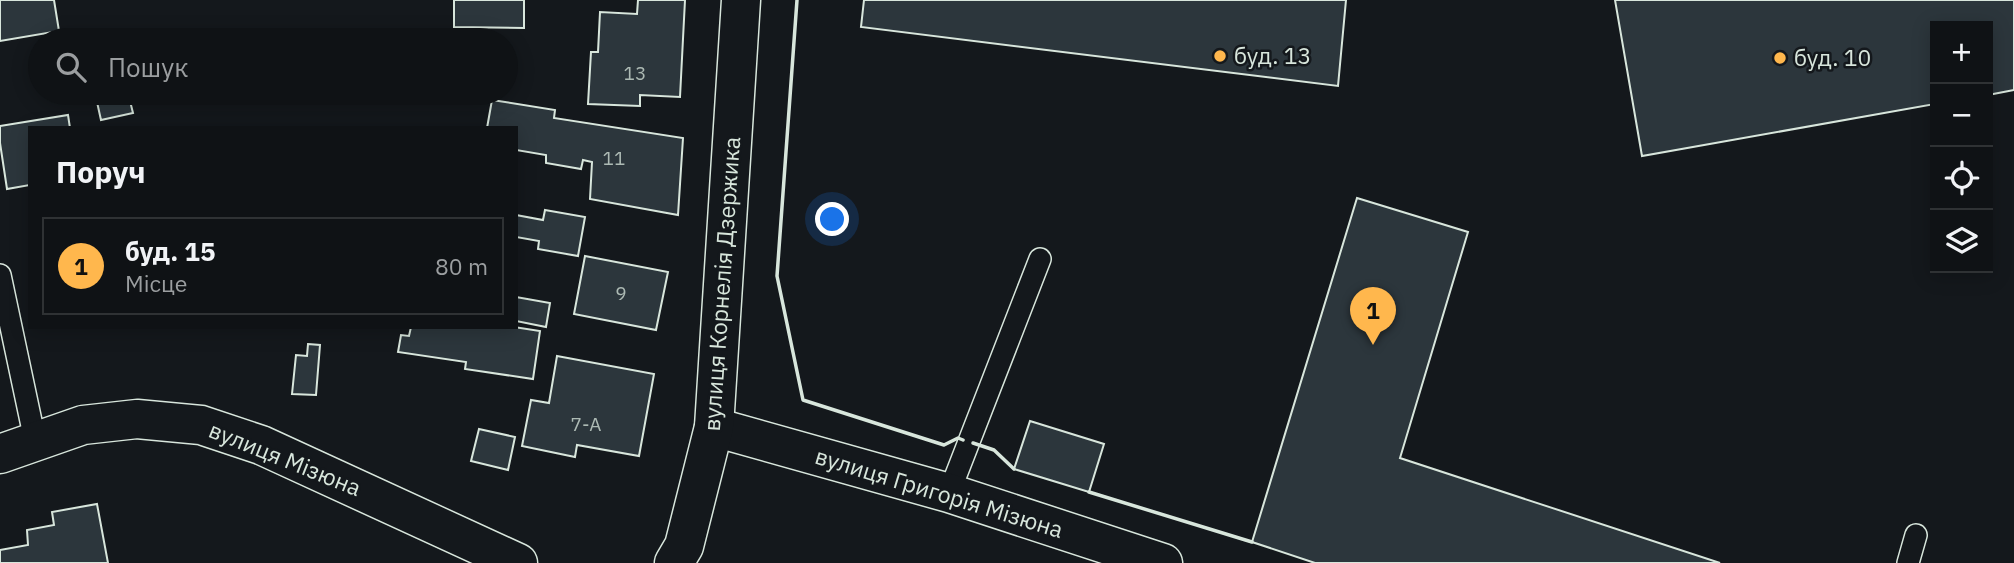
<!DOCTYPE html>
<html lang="uk">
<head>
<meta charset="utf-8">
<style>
	body { margin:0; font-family:"IBM Plex Sans",sans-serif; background:#181b1e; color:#f1f3f6 }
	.controls { position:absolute; right:21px; top:21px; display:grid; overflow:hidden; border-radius:0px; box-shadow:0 4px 18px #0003 }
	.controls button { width:63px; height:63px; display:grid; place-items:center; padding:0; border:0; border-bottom:2px solid #2f3234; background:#0f1215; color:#f1f3f6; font:35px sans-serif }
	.you { position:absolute; left:833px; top:220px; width:24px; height:24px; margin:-18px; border:5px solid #fff; border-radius:50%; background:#1a73e8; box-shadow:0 0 0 10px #1a73e833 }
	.badge { display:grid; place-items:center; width:46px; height:46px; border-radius:50%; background:#ffb74d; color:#111; font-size:23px; font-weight:700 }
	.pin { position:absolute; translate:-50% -58px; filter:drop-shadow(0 2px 4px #0008) }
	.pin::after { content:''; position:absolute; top:37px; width:24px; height:21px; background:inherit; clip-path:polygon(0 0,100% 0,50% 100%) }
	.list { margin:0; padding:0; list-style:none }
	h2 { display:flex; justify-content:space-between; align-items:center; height:91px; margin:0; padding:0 28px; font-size:30px }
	h2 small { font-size:23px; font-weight:400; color:#9b9ea0 }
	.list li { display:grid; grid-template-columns:46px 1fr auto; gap:21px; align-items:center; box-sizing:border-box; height:98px; margin:0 14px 14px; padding:0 14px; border:2px solid #2f3234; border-radius:0px }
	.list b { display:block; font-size:26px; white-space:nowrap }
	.list p { margin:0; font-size:23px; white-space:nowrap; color:#9b9ea0 }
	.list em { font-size:23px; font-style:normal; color:#9b9ea0 }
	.icon { flex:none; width:38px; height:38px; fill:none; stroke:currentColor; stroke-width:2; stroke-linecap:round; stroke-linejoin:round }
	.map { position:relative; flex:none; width:2014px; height:563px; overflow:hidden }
	.search { position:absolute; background:#0f1215; box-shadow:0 4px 18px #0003; left:28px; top:28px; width:490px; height:77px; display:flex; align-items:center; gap:18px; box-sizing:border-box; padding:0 24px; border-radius:38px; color:#9b9ea0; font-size:26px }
	.panel { position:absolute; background:#0f1215; box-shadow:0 4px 18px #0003; left:28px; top:126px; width:490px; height:203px; border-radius:0px }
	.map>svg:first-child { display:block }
</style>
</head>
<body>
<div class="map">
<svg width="2014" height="563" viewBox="0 0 2014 563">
	<rect width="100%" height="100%" fill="#14181c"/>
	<g fill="#2c363c" stroke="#d8e6dc" stroke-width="2">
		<path d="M0 0H54L59 31 0 41Z"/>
		<path d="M454 0H524V28L454 27Z"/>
		<path d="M638 0H685L680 97 640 95V106L588 104 591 52H598L600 12 637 14Z"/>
		<path d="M864 0H1346L1338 86 861 27Z"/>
		<path d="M1615 0H2014V90L1988 95V26H1935V104L1642 156Z"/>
		<path d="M95 93H128L133 113 101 120Z"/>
		<path d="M492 100 555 110 554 118 683 138 678 215 590 199 592 162 583 160 581 169 546 163V155L516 150V128H487Z"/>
		<path d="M68 115 70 128H30V185L7 189 0 143V126Z"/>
		<path d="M1357 198 1468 232 1400 458 1720 563H1315L1252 542Z"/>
		<path d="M545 210 585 217 578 256 538 249 539 241 516 237V215L543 220Z"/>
		<path d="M585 256 668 272 656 330 574 314Z"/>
		<path d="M516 297 550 303 546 327 516 321Z"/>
		<path d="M411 327H514L540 331 533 379 465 369 466 362 398 352 401 335 409 336Z"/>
		<path d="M308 344 320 345 316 395 292 394 296 355 307 356Z"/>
		<path d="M557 356 654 374 639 456 577 445 575 457 522 446 531 400 549 403Z"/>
		<path d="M1030 421 1104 444 1089 492 1014 469Z"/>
		<path d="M479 429 515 437 508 470 471 461Z"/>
		<path d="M97 504 108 563H0V550L28 545 27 530 54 525 52 512Z"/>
	</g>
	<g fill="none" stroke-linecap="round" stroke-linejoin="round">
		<g stroke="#d8e6dc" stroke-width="24">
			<g id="lane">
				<path d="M0 275 35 440"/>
				<path d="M949 493 1040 259"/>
				<path d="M1908 563 1916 535"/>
			</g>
		</g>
		<g stroke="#d8e6dc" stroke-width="41">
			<g id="street">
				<path d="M714 427 949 493 1163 563"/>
				<path d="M0 454 83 425 137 419 201 425 261 445 518 563"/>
				<path d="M674 563 684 546 714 427 741 0"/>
			</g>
		</g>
		<use href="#lane" stroke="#14181c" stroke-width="21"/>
		<use href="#street" stroke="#14181c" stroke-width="38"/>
		<g stroke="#d8e6dc" stroke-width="3.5">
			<path d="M797 0 777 276 803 400 944 445 958 438 963 440"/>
			<path d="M973 443 994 450 1014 469"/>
			<path d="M1089 492 1252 542"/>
		</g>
	</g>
	<g fill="#ffb74d" stroke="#14181c" stroke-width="2.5">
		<circle cx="1220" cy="56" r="7"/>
		<circle cx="1780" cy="58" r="7"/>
	</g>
	<g text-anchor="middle" stroke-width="5" stroke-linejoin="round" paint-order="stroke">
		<g font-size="19" fill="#adbab4">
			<text x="635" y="80">13</text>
			<text x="614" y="165">11</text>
			<text x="621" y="300">9</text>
			<text x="586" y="431">7-А</text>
		</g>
		<g font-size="23" fill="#d8e6dc" stroke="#14181c" text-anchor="start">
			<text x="1234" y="64">буд. 13</text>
			<text x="1794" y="66">буд. 10</text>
		</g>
		<g font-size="23" fill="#d8e6dc" stroke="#14181c">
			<text transform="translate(722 284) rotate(-86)" y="8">вулиця Корнелія Дзержика</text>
			<text transform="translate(285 459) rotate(22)" y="8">вулиця Мізюна</text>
			<text transform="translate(939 493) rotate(17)" y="8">вулиця Григорія Мізюна</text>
		</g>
	</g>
</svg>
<div class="controls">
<button>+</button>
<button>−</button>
<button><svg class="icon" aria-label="locate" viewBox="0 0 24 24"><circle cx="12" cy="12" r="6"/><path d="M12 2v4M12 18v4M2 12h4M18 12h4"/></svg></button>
<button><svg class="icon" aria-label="layers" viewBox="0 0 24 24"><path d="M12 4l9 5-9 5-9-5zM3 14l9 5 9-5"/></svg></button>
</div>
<div class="you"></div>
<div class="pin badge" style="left:1373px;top:345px">1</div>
<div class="search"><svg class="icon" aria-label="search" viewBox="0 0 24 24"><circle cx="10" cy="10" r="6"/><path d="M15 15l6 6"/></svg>Пошук</div>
<section class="panel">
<h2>Поруч<small></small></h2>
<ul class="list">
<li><span class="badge">1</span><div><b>буд. 15</b><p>Місце</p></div><em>80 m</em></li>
</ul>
</section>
</div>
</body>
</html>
